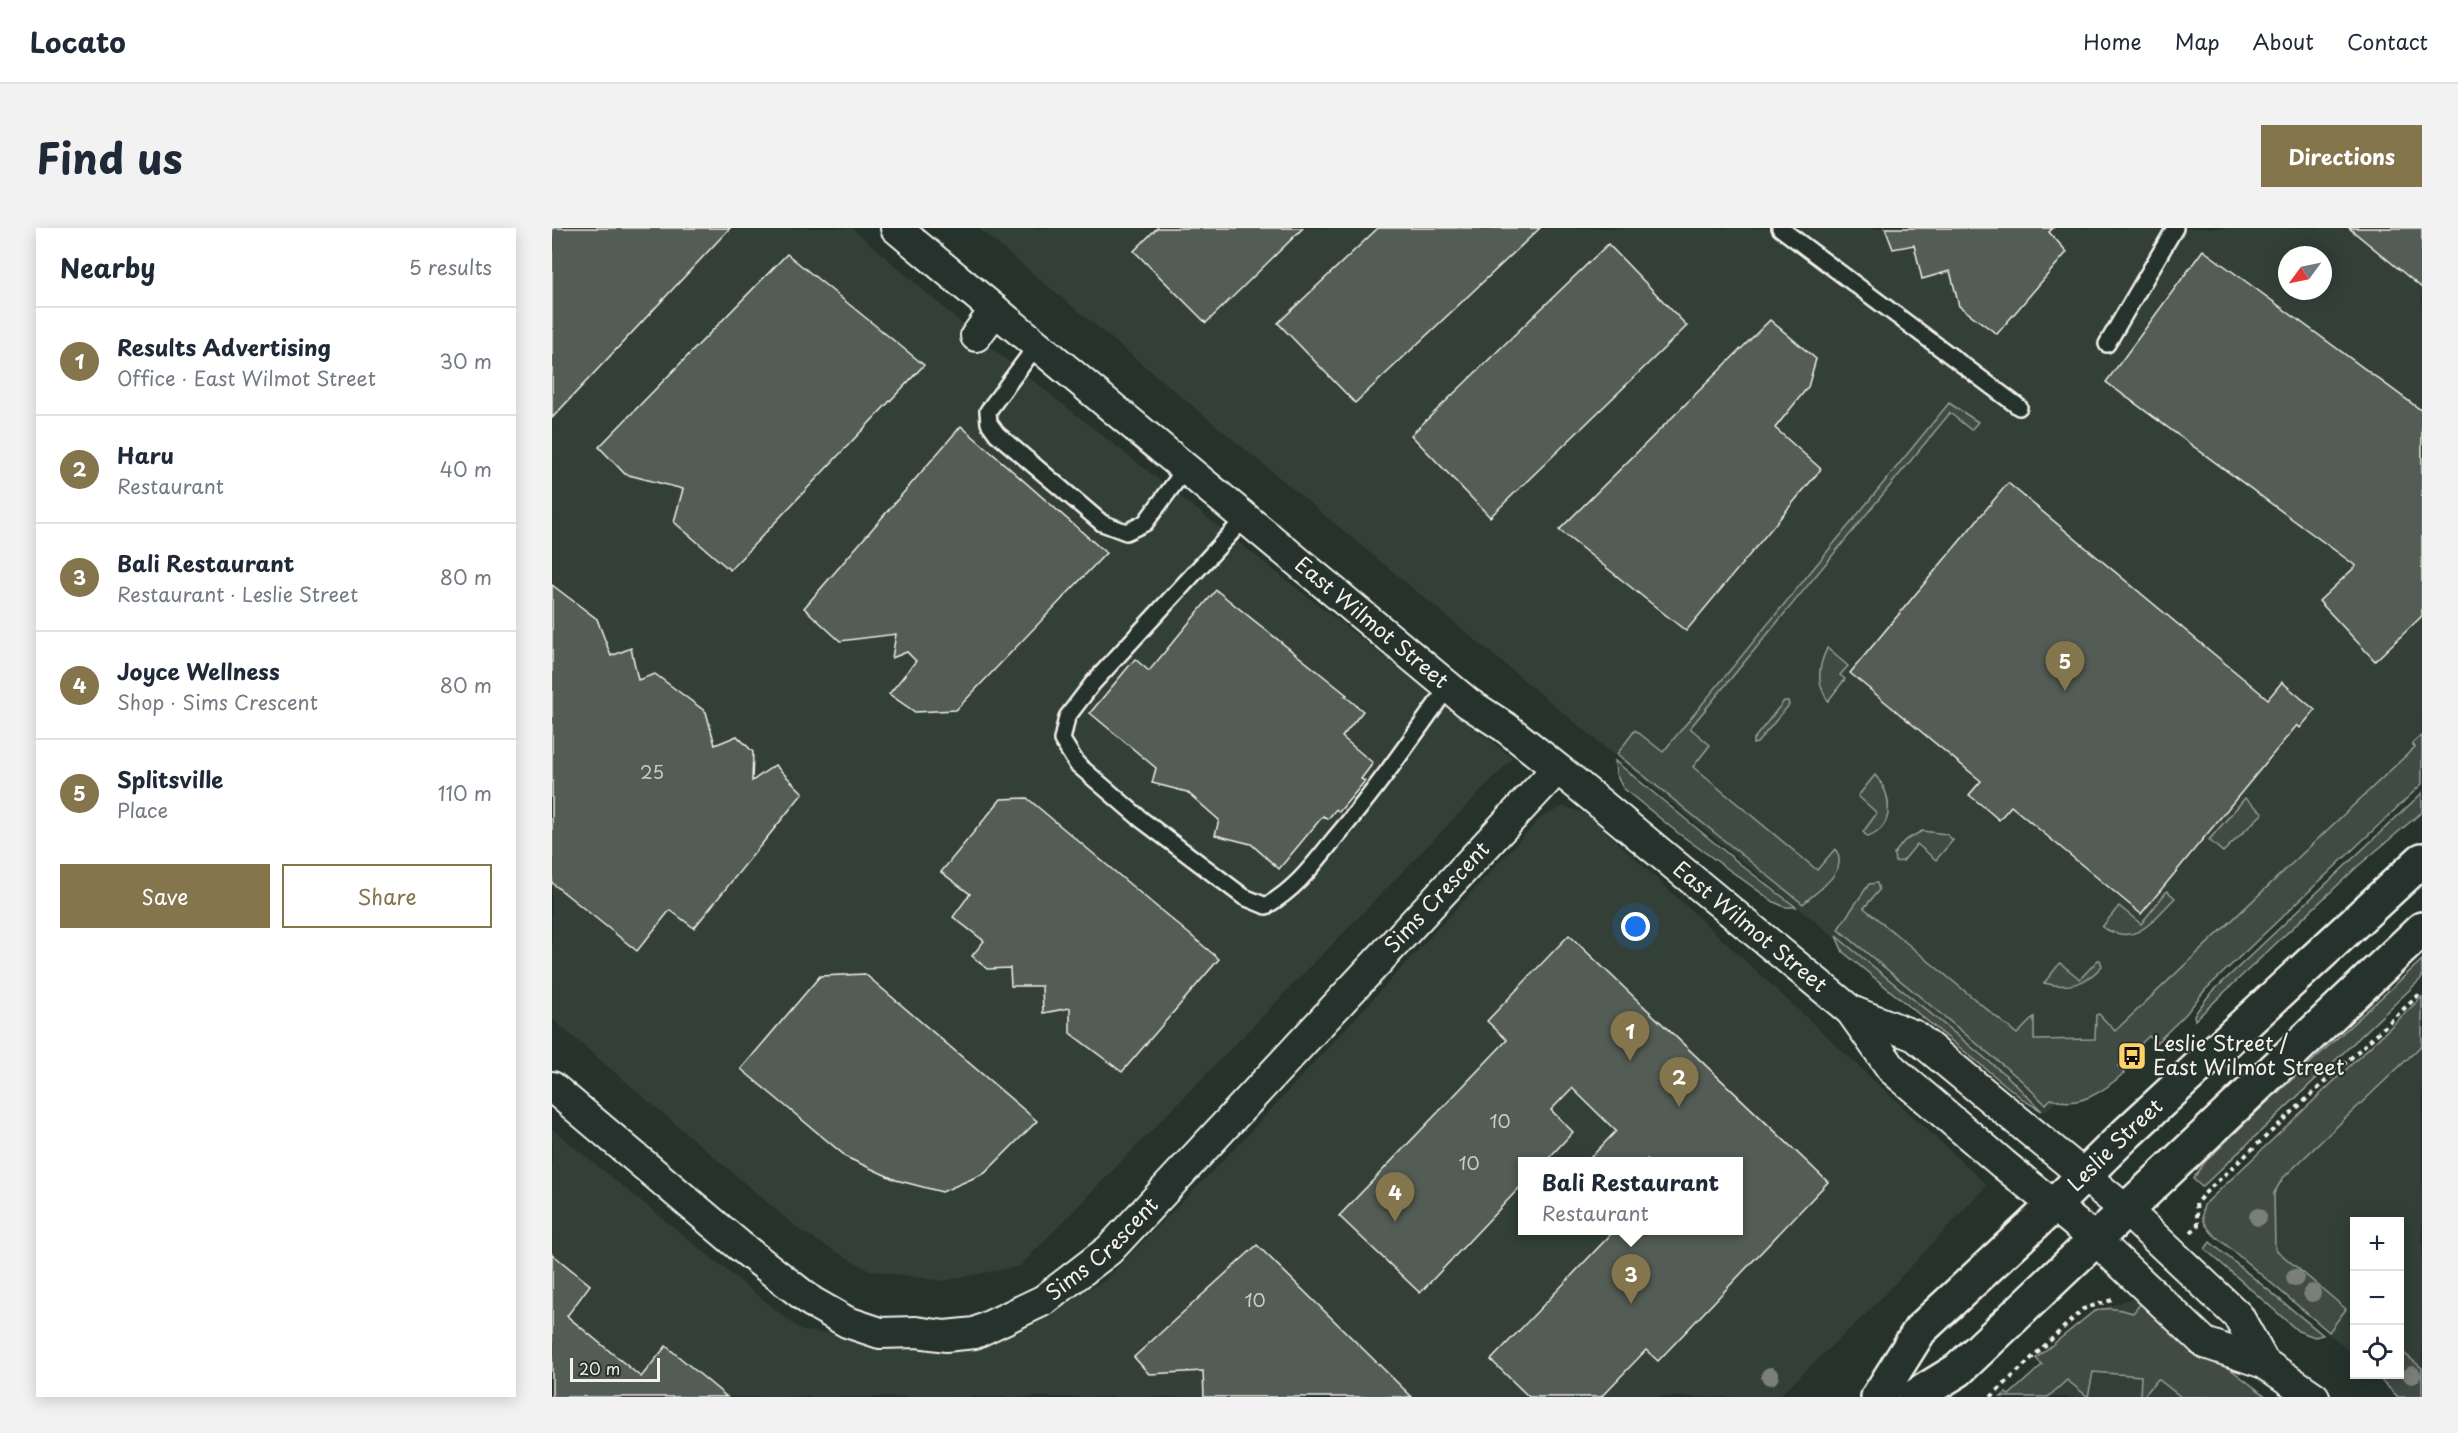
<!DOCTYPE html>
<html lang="en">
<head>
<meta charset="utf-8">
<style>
	body { margin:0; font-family:"Playpen Sans",sans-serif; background:#f2f2f3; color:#1f2937 }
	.controls { position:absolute; right:18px; bottom:18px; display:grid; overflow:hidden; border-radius:0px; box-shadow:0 3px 15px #0003 }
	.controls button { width:54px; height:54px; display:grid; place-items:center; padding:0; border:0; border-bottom:2px solid #e0e1e3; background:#fff; color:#1f2937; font:30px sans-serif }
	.compass { position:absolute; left:1726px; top:18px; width:54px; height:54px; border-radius:50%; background:#fff; box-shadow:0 3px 15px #0003; rotate:237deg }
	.scale { position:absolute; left:18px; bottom:15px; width:90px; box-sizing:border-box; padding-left:6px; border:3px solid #f4f1e8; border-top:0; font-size:16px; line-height:21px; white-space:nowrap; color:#f4f1e8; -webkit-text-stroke:4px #26332d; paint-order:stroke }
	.you { position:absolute; left:1084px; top:699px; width:21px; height:21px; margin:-15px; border:4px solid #fff; border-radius:50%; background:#1a73e8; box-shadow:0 0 0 9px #1a73e833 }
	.badge { display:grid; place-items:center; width:39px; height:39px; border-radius:50%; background:#84754c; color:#fff; font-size:20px; font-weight:700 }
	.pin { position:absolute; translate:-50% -50px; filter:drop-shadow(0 2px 3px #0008) }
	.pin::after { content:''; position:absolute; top:32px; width:21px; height:18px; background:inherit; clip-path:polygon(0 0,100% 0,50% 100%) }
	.popup { position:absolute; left:966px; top:929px; width:225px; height:78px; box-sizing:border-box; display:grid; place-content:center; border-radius:0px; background:#fff; filter:drop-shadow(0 2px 4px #0005); font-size:20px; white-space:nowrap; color:#747a83 }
	.popup b { font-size:22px; color:#1f2937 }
	.popup::after { content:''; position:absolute; left:50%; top:100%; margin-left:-12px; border:12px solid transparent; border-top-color:#fff }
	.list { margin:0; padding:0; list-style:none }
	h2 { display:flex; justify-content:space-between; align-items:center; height:78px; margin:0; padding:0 24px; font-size:26px }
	h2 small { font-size:20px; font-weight:400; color:#747a83 }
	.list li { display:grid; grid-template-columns:39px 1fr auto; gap:18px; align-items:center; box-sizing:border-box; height:108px; padding:0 24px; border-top:2px solid #e0e1e3 }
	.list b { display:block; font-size:22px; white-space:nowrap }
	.list p { margin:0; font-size:20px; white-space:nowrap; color:#747a83 }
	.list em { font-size:20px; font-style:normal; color:#747a83 }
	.actions { display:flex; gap:12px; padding:18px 24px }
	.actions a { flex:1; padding:14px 0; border:2px solid #84754c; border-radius:0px; text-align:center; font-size:21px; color:#84754c }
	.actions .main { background:#84754c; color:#fff }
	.icon { flex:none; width:33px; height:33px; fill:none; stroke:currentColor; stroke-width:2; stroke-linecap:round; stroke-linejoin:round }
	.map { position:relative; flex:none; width:1870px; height:1169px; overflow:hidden; border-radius:0px }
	header { display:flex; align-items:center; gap:36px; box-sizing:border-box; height:84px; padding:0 30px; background:#fff; border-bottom:2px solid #e0e1e3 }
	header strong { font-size:28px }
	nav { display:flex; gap:33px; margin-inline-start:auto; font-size:21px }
	.intro { display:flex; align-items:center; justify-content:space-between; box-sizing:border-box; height:144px; padding:0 36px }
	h1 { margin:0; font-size:42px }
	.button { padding:15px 27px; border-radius:0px; background:#84754c; color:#fff; font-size:21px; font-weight:700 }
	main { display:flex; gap:36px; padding:0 36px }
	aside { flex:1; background:#fff; border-radius:0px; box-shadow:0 3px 15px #0003 }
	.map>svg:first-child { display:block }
</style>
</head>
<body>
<header>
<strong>Locato</strong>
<nav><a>Home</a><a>Map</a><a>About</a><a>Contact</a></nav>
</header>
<div class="intro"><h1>Find us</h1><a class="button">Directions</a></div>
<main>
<aside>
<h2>Nearby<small>5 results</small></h2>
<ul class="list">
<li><span class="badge">1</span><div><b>Results Advertising</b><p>Office · East Wilmot Street</p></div><em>30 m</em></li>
<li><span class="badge">2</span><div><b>Haru</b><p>Restaurant</p></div><em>40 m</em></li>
<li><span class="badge">3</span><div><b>Bali Restaurant</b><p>Restaurant · Leslie Street</p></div><em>80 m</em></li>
<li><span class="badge">4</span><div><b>Joyce Wellness</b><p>Shop · Sims Crescent</p></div><em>80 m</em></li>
<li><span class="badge">5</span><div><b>Splitsville</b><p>Place</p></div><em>110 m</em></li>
</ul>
<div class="actions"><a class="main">Save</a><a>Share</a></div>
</aside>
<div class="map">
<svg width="1870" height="1169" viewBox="0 0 1870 1169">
	<rect width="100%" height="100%" fill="#26332d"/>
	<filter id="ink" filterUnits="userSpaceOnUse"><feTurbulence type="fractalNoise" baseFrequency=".0167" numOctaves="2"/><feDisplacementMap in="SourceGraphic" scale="12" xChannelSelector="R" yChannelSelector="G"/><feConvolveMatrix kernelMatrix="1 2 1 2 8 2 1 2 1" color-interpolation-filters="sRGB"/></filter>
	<g filter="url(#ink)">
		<g fill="#333f39" fill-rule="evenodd">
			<path d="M0 0H300L424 108 961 530 468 1038 390 1053 316 1042 250 1004 0 791Z"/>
			<path d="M426 0H1870V525L1493 884ZM1735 27H1771V63H1735Z"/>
			<path d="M1011 578 1035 586 1435 957 1319 1081 1226 1169H0V901L250 1103 435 1119 553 1052 686 917 987 591ZM971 934H1187V1002H971Z"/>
			<path d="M1870 779V1169H1845L1823 1147 1848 1146V994H1802V1128L1648 991Z"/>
			<path d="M1581 1070 1698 1169H1461L1555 1079Z"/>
		</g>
		<g fill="#414b45" stroke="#9a9e96" stroke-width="1.5">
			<path d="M1397 175 1426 194 1419 202 1398 185 1138 500 1158 517 1141 539 1265 642 1283 621C1299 642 1265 663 1251 676L1065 526 1083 502 1111 524Z"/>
			<path d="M1275 420 1296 438 1288 447 1293 451 1276 473C1264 454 1266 440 1275 420Z"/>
			<path d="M1232 473H1236L1237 477 1205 515 1201 516V512Z"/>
			<path d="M1870 507V556L1653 762 1633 787 1604 815 1597 808 1566 838 1572 845C1552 863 1527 881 1499 871L1493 876 1470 853 1286 701 1317 656 1325 655 1327 662 1312 680 1465 806 1482 789V812L1543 811 1544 787 1547 786 1563 803 1863 519 1860 516Z"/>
			<path d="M1063 533 1193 640 1244 679H1233L1222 674 1126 605 1071 560 1064 546Z"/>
			<path d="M1323 547C1340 566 1344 598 1316 609L1311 604 1325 585 1306 568Z"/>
			<path d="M1870 565V584L1806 638 1643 792 1642 787 1658 766Z"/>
			<path d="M1693 570 1711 585 1671 624 1657 612Z"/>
			<path d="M1370 603 1394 606 1401 612 1384 632 1365 616 1351 633 1343 634 1342 626 1352 613Z"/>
			<path d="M1615 663 1623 670C1599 693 1585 720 1550 699L1567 678 1589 696Z"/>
			<path d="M1284 708 1456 849 1490 883 1473 873 1291 724Z"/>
			<path d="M1546 732H1548L1550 738C1533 757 1516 761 1492 755L1508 735 1528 751Z"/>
			<path d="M1870 732V750L1650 959 1641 951 1653 934 1708 881Z"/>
			<path d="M1870 769V817L1731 950 1722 965 1723 1021 1794 1081 1777 1104 1661 1006C1653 997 1648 990 1652 977Z"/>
			<path d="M1658 1014 1771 1107 1763 1109 1746 1103 1653 1021Z"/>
			<path d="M1590 1074 1715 1169H1629L1606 1151 1591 1169H1588L1589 1148 1541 1144 1536 1169 1515 1152 1496 1169H1449L1454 1165 1457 1167 1490 1137 1484 1130 1541 1084C1555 1078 1567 1081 1581 1085Z"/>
			<path d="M1848 1122 1870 1140V1169H1846L1824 1147 1848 1146Z"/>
		</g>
		<g fill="#525c55" stroke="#f4f1e8" stroke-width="1.5">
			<path d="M0 0H178L0 190Z"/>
			<path d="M605 0H751L654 95 582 23Z"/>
			<path d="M826 0H988L803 175 726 95Z"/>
			<path d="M1333 0H1501L1497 4 1515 24 1445 106 1407 78 1398 43 1370 51 1362 17 1341 21Z"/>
			<path d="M1797 0H1870V60Z"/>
			<path d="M1056 16 1135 98 938 289 859 207Z"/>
			<path d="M1651 22 1870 183V388L1823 433 1767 373 1804 338 1554 154Z"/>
			<path d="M235 26 372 137 178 342 122 294 131 261 73 246 47 219Z"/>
			<path d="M1218 92 1264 131 1256 159 1223 200 1269 241 1134 403 1007 302Z"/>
			<path d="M409 198 554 325 404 482 363 484 337 466 364 433 355 424 340 430 344 406 288 413 252 380Z"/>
			<path d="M1456 255 1716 471 1730 454 1763 482 1748 500 1745 497 1589 686 1459 578 1447 592 1432 579 1417 567 1429 553 1298 445Z"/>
			<path d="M0 357 45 391 59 428 79 420 86 452 103 446 154 484 163 517 185 508 201 524 200 553 223 537 251 565 142 700 118 682 85 723 0 655Z"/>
			<path d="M664 362 795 467 793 468 811 483 790 509 821 535 809 551 813 553 787 584 784 581 776 591 771 588 727 641 699 616 663 607 667 592 635 564 600 555 604 540 538 485 583 431 597 443Z"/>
			<path d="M475 570 667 731 570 844 518 805V780L491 785 490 758H459L458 740 435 741 420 728 432 713 401 689 418 666 389 644 449 571Z"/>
			<path d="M1017 707 1276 954 1106 1133 1094 1122 1049 1169H977L939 1132 1063 1002H1187V934H1097L1095 931 1093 934H1043L1039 929 1064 903 1020 860 999 882 1021 904 993 934H971V956L868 1065 787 988 955 812 935 793Z"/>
			<path d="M313 746 485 893 433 945 390 964 344 952 296 930 189 841 268 748Z"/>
			<path d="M705 1017 860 1169H652L651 1143 597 1146 582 1129Z"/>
			<path d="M0 1026 38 1057 15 1088 89 1149 114 1118 175 1169H0Z"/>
		</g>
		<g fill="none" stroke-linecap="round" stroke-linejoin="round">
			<g stroke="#f4f1e8" stroke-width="20">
				<g id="service">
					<path d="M1228 0 1467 179"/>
					<path d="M1555 116 1623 0"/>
					<path d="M485 117 436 183 437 195 445 206 550 295 574 304 593 295 634 240"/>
					<path d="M693 290 541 455 515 489 510 512 525 536 590 592 692 669 714 678C745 660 761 637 783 610 824 562 860 510 897 458"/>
				</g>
			</g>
			<g stroke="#f4f1e8" stroke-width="34">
				<g id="minor">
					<path id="s1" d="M344 0 916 475 953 499 1021 553 1299 783 1340 841 1451 936 1544 1012 1653 1115 1712 1135 1762 1169"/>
					<path d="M424 108 443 82"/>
					<path d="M1299 783 1363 808 1575 983 1686 1088 1712 1135"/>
					<path id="s2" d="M0 859 188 1018 260 1074 295 1094 328 1105 364 1104 393 1108 423 1105 492 1072 557 1022 1005 541"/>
				</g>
			</g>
			<g stroke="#f4f1e8" stroke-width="38">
				<g id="secondary">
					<path id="s3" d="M1326 1169 1368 1102 1501 978 1574 906 1870 632"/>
					<path d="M1362 1169 1406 1142 1870 701"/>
				</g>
			</g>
			<g stroke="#f4f1e8" stroke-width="4" stroke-dasharray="4.5 4.5" stroke-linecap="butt">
				<path d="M1639 1004 1646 998 1644 975 1655 963 1870 764"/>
				<path d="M1439 1169 1531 1081 1563 1071"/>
			</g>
			<use href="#service" stroke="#26332d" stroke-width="15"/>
			<use href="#minor" stroke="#26332d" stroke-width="30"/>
			<use href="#secondary" stroke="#26332d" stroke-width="33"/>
		</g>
		<g fill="#7a8079">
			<circle cx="1706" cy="989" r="9"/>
			<circle cx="1743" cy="1050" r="9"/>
			<circle cx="1760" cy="1065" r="9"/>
			<circle cx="1860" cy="1147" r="9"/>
			<circle cx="1218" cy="1148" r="9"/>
		</g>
	</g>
	<defs>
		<g id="bus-square" transform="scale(1.5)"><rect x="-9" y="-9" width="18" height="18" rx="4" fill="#ffd166" stroke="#26332d"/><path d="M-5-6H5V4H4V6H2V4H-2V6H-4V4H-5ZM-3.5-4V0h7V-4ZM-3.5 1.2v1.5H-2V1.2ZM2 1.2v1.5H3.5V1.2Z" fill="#111"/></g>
	</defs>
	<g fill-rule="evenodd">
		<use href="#bus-square" x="1580" y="828"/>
	</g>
	<g text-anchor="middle" stroke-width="4.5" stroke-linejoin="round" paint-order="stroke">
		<g font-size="18" fill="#ccccc3">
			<text x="100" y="551">25</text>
			<text x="948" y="900">10</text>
			<text x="917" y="942">10</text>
			<text x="703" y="1079">10</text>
		</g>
		<g font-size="21" fill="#f4f1e8" stroke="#26332d">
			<text dy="7" stroke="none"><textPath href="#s1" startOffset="618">East Wilmot Street</textPath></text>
			<text dy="7" stroke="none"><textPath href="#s2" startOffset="1148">Sims Crescent</textPath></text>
			<text dy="7" stroke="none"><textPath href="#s1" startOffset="1104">East Wilmot Street</textPath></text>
			<text dy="7" stroke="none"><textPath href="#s3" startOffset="348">Leslie Street</textPath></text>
			<text dy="7" stroke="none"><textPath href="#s2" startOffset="662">Sims Crescent</textPath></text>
		</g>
		<g font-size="21" fill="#f4f1e8" stroke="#26332d" text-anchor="start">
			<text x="1601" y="823">Leslie Street /<tspan x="1601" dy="24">East Wilmot Street</tspan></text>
		</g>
	</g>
</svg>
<div class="controls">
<button>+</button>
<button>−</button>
<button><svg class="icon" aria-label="locate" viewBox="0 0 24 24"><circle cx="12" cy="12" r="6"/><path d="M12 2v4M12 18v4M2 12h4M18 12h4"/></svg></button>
</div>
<svg class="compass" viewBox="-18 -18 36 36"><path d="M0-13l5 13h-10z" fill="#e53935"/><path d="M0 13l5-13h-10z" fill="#747a83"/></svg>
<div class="scale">20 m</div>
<div class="you"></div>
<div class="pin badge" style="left:1078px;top:833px">1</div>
<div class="pin badge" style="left:1127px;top:879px">2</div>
<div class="pin badge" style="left:1079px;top:1076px">3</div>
<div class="popup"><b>Bali Restaurant</b>Restaurant</div>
<div class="pin badge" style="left:843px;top:994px">4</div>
<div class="pin badge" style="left:1513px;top:463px">5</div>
</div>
</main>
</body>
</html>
